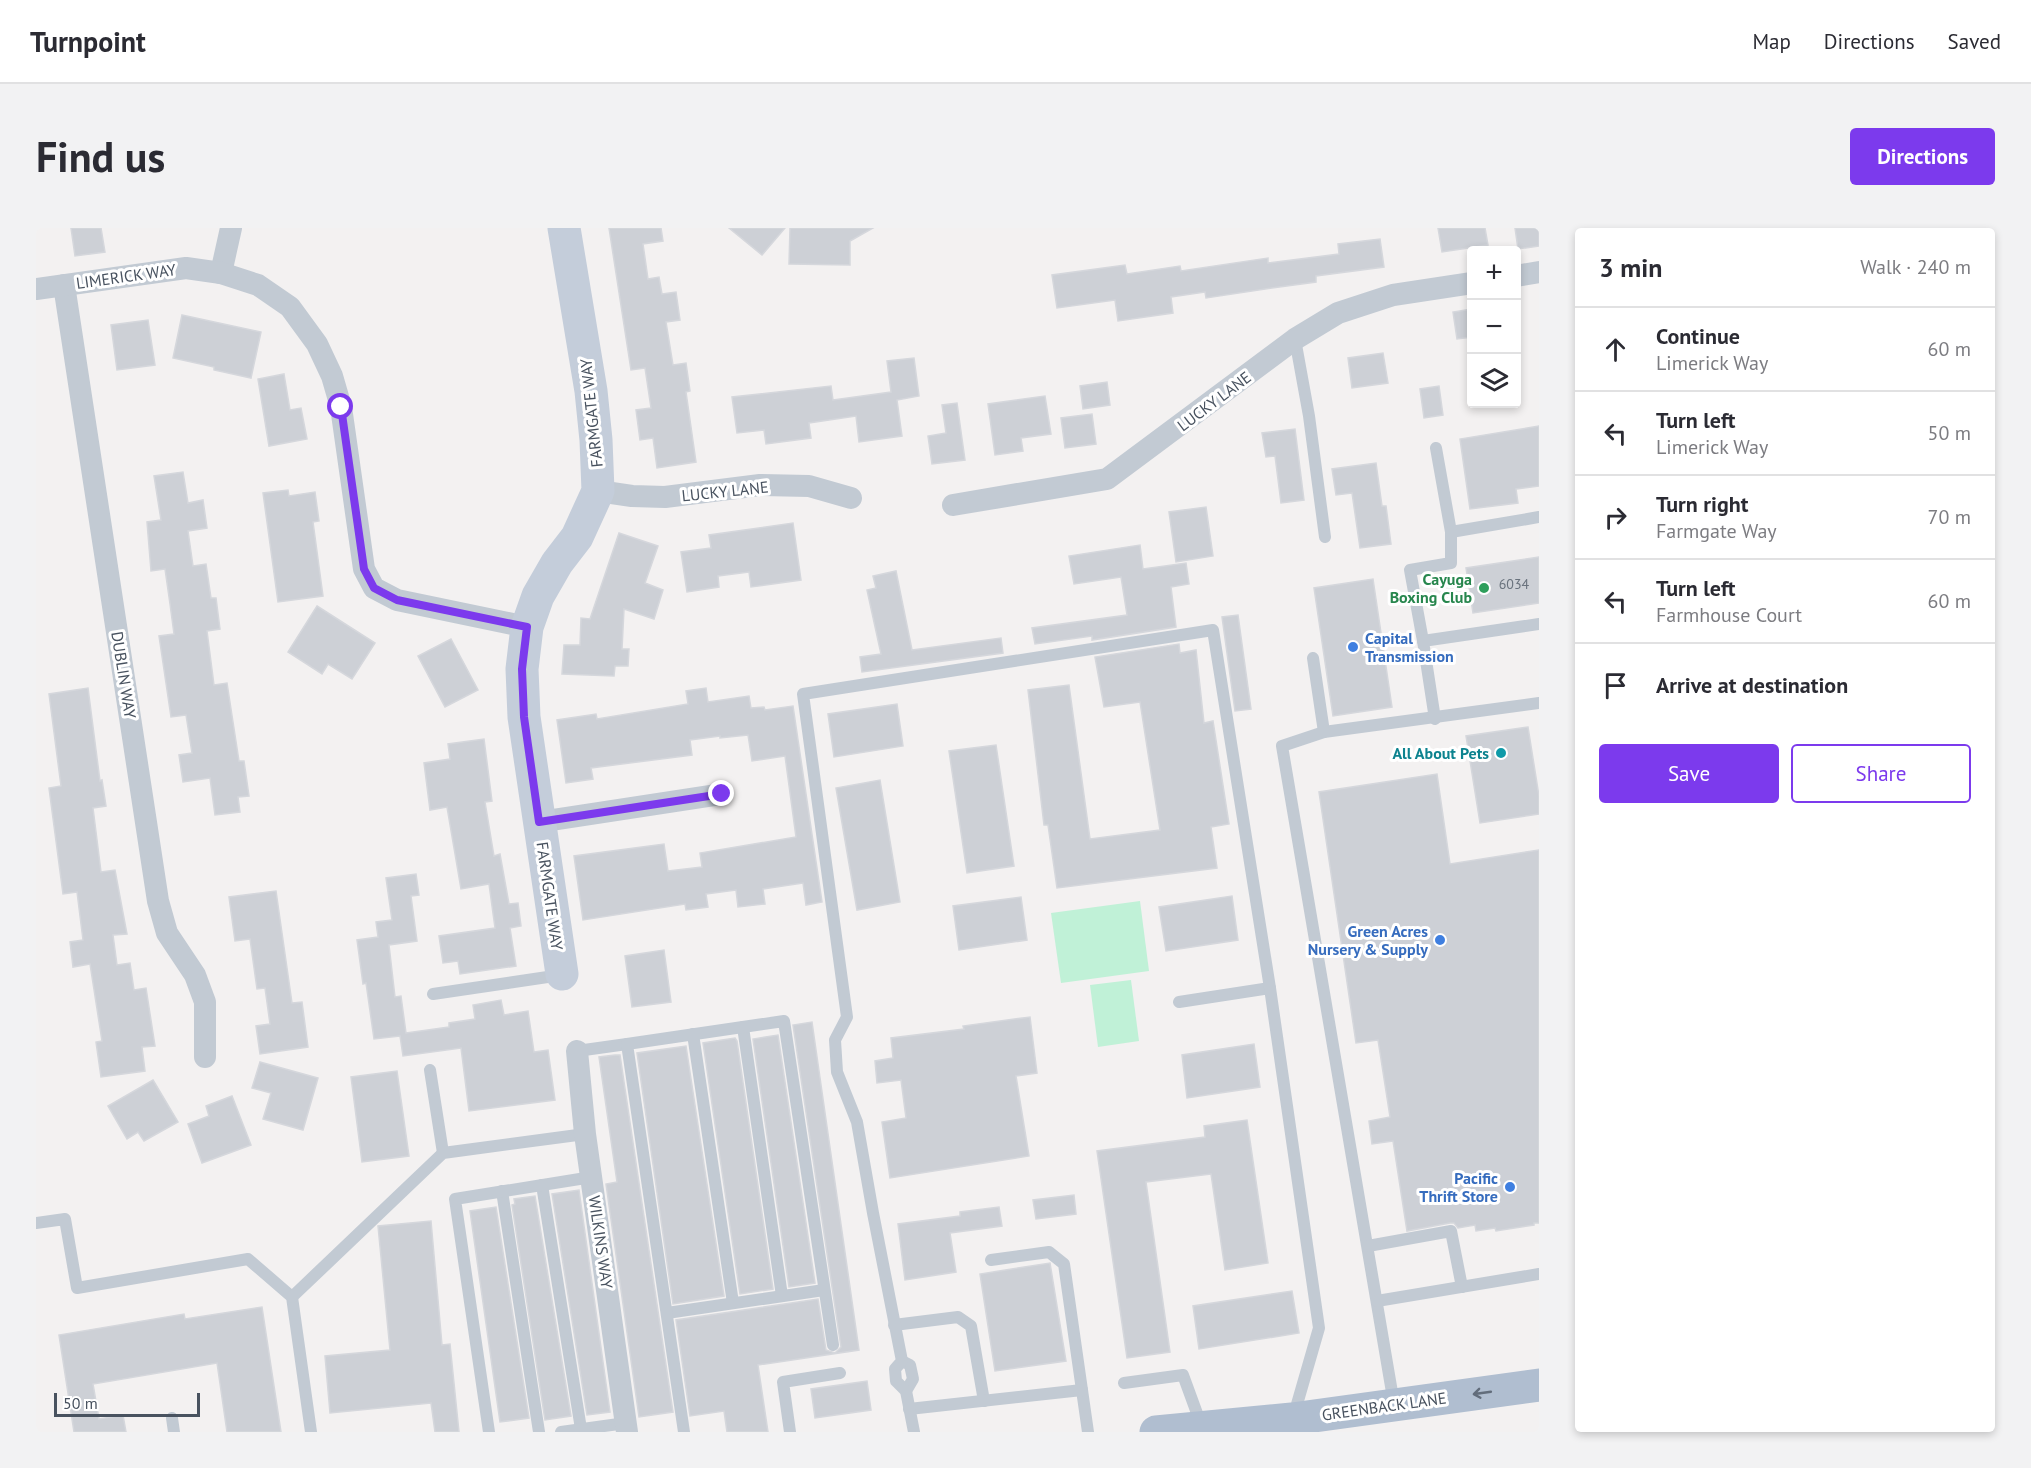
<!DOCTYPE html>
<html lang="en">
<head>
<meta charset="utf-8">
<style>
	body { margin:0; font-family:"PT Sans",sans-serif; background:#f2f2f3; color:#2b2b33 }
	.controls { position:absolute; right:18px; top:18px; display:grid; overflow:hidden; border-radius:6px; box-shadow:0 3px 9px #0003 }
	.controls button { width:54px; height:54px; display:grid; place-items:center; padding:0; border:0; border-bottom:2px solid #e1e1e2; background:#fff; color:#2b2b33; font:30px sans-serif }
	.scale { position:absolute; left:18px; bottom:15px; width:146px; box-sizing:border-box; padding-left:6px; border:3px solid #48525f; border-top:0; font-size:16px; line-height:21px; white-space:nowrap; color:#48525f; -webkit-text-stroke:4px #fff; paint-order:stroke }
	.stop { position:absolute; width:18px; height:18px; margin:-14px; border:4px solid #7c3aed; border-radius:50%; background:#fff }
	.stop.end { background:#7c3aed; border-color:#fff; box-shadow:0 2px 6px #0008 }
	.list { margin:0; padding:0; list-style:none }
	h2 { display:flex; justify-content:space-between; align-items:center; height:78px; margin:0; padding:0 24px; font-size:26px }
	h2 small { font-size:20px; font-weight:400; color:#7c7c81 }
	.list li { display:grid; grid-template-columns:39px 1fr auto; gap:18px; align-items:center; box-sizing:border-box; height:84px; padding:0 24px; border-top:2px solid #e1e1e2 }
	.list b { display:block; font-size:22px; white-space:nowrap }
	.list p { margin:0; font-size:20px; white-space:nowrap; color:#7c7c81 }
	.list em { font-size:20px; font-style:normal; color:#7c7c81 }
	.actions { display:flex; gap:12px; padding:18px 24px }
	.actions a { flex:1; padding:14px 0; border:2px solid #7c3aed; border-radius:6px; text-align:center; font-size:21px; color:#7c3aed }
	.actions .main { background:#7c3aed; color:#fff }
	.icon { flex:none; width:33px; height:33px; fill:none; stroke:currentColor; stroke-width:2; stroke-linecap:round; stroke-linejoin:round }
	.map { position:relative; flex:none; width:1503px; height:1204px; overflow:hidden; border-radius:6px }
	header { display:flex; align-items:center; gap:36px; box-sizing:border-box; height:84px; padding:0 30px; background:#fff; border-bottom:2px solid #e1e1e2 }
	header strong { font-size:28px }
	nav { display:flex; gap:33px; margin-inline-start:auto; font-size:21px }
	.intro { display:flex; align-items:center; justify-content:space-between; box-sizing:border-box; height:144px; padding:0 36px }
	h1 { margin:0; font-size:42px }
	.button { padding:15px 27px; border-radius:6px; background:#7c3aed; color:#fff; font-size:21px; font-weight:700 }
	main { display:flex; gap:36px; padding:0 36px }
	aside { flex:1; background:#fff; border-radius:6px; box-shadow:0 3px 9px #0003 }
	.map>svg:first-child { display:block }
</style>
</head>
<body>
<header>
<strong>Turnpoint</strong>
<nav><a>Map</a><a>Directions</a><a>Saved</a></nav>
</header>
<div class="intro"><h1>Find us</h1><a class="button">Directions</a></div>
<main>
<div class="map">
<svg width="1503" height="1204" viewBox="0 0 1503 1204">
	<rect width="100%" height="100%" fill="#f3f1f1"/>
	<g fill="#c0f1d7">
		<path d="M1104 673 1113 743 1025 755 1015 685Z"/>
		<path d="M1095 752 1103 813 1062 819 1054 757Z"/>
	</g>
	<g fill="#cdd0d6" stroke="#d5d7dc" stroke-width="1.5">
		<path d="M35 0H65L69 24 39 28Z"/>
		<path d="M573 0H625L627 13 607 16 612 51 623 49 626 66 640 64 644 92 630 94 637 137 650 135 654 163 650 164 660 234 621 240 617 210 604 212 600 182 615 180 609 140 595 142Z"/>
		<path d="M693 0H749L726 27Z"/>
		<path d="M754 0H837L814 13V37L753 36Z"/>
		<path d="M1402 0H1449L1452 17 1406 24Z"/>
		<path d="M1479 0H1503V18L1482 21Z"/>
		<path d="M1344 11 1348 39 1280 48V54L1236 60 1170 70 1169 64 1135 69 1137 85 1082 93 1079 72 1021 80 1016 47 1089 37 1091 46 1144 38 1145 43 1232 30V35L1303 26 1302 16Z"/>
		<path d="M1436 81V109L1421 111 1417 84Z"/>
		<path d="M146 87 225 104 215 150 178 142V139L137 130Z"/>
		<path d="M112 92 119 137 81 142 75 97Z"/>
		<path d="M1347 125 1352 155 1316 160 1312 130Z"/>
		<path d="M878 130 883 168 861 172 866 208 823 214 820 188 773 195 775 210 730 216 728 202 701 205 696 169 795 158 797 172 855 164 851 133Z"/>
		<path d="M248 146 254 182 265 180 271 211 233 218 222 151Z"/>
		<path d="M1071 154 1074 177 1047 181 1044 158Z"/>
		<path d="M1403 158 1407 187 1388 190 1384 161Z"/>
		<path d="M1009 168 1015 206 985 210 987 223 959 227 952 176Z"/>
		<path d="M921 175 929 232 896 236 892 208 910 205 906 177Z"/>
		<path d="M1056 186 1060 216 1029 220 1025 190Z"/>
		<path d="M1503 198V258L1480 261 1482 275 1434 281 1424 211Z"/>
		<path d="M1259 201 1268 272 1245 275 1239 228 1230 229 1226 205Z"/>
		<path d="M1340 235 1346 278H1350L1355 316 1324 320 1316 265 1300 267 1296 241Z"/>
		<path d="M147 244 152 275 167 272 171 300 152 303 157 338 170 336 175 370H180L184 401 171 403 178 457 191 455 203 533H208L213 568 202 569 204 584 179 587 174 550 147 554 143 527 156 525 150 487 135 489 123 408 138 406 134 376 129 341 115 343 111 294 125 292 118 248Z"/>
		<path d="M252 262 253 268 279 264 283 293 277 294 287 368 242 374 227 265Z"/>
		<path d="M1170 279 1177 328 1140 334 1133 284Z"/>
		<path d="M757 295 765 352 715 359 713 344 682 348 683 359 651 364 645 324 675 320 673 307Z"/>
		<path d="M583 305 622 318 609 355 627 362 618 391 588 381 586 421H593L592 438H579L578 448 526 446 528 417H544L545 390 554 391Z"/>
		<path d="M1104 317 1107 341 1150 335 1153 356 1135 359 1140 399 1056 412V408L999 416 996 400 1091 387 1085 349 1038 356 1033 328Z"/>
		<path d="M1503 329V375L1437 385 1430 340Z"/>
		<path d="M860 343 876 422 965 410 967 425 826 444 824 429 845 426 831 362 840 360 837 348Z"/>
		<path d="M1337 351 1356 479 1297 488 1278 360Z"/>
		<path d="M281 378 339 415 316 451 292 436 286 446 252 424Z"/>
		<path d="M1202 387 1215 481 1199 483 1186 389Z"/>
		<path d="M415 411 442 462 409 479 382 428Z"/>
		<path d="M1143 416 1144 425 1160 422 1168 495 1177 493 1193 596 1175 599 1181 640 1021 660 1012 597H1008L992 462 1033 457 1054 611 1124 602 1104 474 1068 479 1059 429Z"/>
		<path d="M52 460 64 553 66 552 70 578 57 580 65 644 79 642 91 706 77 707 81 737 94 735 98 762 110 760 119 818 106 819 109 843 65 849 60 814 66 813 54 736 37 739 34 714 47 712 41 664 27 666 13 560 25 558 13 466Z"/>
		<path d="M670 460 672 474 713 468 715 480 728 479 729 482 757 478 786 674 770 677 767 655 727 661 729 676 702 679 700 662 670 666 672 679 650 682 649 676 547 692 538 628 628 616 632 643 666 639 664 625 760 609 749 528 716 533 712 507 684 510V508L654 512 656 527 555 540 557 551 530 555 521 492 560 486 561 491 652 476 650 463Z"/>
		<path d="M861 476 867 518 798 529 792 486Z"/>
		<path d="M1492 499 1503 568V586L1444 595 1430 508Z"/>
		<path d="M448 511 456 573 449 574 458 628 464 626 473 676 482 675 485 698 474 700 480 738 424 746 422 733 407 735 403 708 459 700 453 656 425 661 411 579 394 582 388 535 414 531 412 516Z"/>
		<path d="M960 517 978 638 931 645 913 523Z"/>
		<path d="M1401 546 1414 636 1503 622V995H1498V997L1460 1003 1459 1000 1440 1003 1439 997 1422 1000 1418 995H1414L1371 1003 1357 913 1336 916 1333 893 1354 889 1342 812 1320 815 1283 564Z"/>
		<path d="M844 552 864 674 821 682 800 560Z"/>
		<path d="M380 646 383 667 375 668 381 713 353 717 359 769 365 768 370 805 413 799V795L439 791 437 777 465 772 468 787 492 783 498 824 512 822 519 872 433 883 425 820 367 828 364 808 338 811 330 755 327 756 321 712 342 709 340 694 356 692 350 650Z"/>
		<path d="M240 663 256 775 266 774 272 819 224 826 220 798 234 796 229 760 221 761 214 711 199 713 193 669Z"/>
		<path d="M1196 668 1202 712 1130 723 1123 679Z"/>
		<path d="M985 669 991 712 923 722 917 678Z"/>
		<path d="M628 722 635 774 596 779 589 728Z"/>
		<path d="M994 789 1001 845 980 848 993 928 854 950 846 894 870 890 865 852 841 855 839 833 857 830 855 810 928 801 927 798Z"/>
		<path d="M776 794 823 1122 722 1137 732 1204H691L688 1183 654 1188 640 1092 782 1071 790 1122 799 1125 805 1119 757 797Z"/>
		<path d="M742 807 779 1055 753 1059 717 811Z"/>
		<path d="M699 810 701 813 737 1061 704 1066 667 815Z"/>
		<path d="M1218 816 1224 859 1151 870 1146 827Z"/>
		<path d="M650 818 688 1068 637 1076 601 825Z"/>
		<path d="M579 827H584L637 1184 603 1189 570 956 581 954 563 829Z"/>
		<path d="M224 834 282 850 267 902 227 891 235 865 216 860Z"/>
		<path d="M361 843 373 928 326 934 315 849Z"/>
		<path d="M117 852 142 894 108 913 102 904 91 911 72 878Z"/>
		<path d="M196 868 215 917 166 935 152 896 173 888 170 878Z"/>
		<path d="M1211 892 1232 1035 1189 1042 1175 946 1110 954 1134 1124 1091 1130 1061 923 1169 909 1168 898Z"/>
		<path d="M543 962 574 1184 551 1187 516 966Z"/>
		<path d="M1038 967 1040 986 1000 991 997 972Z"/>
		<path d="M499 968 535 1188 509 1192 476 977 479 976 478 971Z"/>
		<path d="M460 979 493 1190 464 1194 434 983Z"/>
		<path d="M963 979 966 998 914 1005 920 1044 869 1052 862 996 924 988V984Z"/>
		<path d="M395 993 406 1117 414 1116 423 1204H399L395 1175 294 1185 289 1128 354 1122 342 998Z"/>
		<path d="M1014 1035 1030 1133 959 1143 944 1046Z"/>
		<path d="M1256 1063 1263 1105 1163 1121 1157 1078Z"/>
		<path d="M226 1079 245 1204H191L181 1135 57 1156 63 1191 87 1187 90 1204H38L23 1107 148 1086 149 1091Z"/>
		<path d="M831 1153 835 1182 779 1190 775 1161Z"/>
	</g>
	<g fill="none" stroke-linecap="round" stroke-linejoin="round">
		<g stroke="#c2cad3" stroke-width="12">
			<path d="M1259 111 1273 188 1289 309"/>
			<path d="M1400 220 1415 304 1503 289"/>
			<path d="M1387 413 1374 342 1415 335V304"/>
			<path d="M1277 430 1288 504 1503 475"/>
			<path d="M1399 491 1387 413 1503 396"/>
			<path d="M1288 504 1246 518 1358 1176"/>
			<path d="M397 766 525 747"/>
			<path d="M1143 774 1234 760"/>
			<path d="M707 799 746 1068"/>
			<path d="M657 806 697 1075"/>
			<path d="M541 823 591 816"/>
			<path d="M394 842 407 925"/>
			<path d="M506 957 545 1201"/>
			<path d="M466 963 503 1204"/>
			<path d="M0 995 29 991 41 1060 212 1031 256 1069 275 1204"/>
			<path d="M1332 1018 1415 1003 1426 1059"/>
			<path d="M955 1032 1013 1024 1028 1036 1052 1204"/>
			<path d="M256 1069 407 925 549 906"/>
			<path d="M1341 1073 1503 1046"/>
			<path d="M631 1085 788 1062"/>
			<path d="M858 1097 922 1089 935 1098 948 1173"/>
			<path d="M866 1133 874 1137 877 1151 870 1163"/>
			<path d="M1088 1155 1147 1147 1166 1199"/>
			<path d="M873 1181 1046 1162"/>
			<path d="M136 1190 138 1204"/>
			<path d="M453 1204 419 971 556 949"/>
			<path d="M525 1204 590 1195"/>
			<path d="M648 1204 591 816 748 793 797 1117"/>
			<path d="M754 1204 747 1154 804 1145"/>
			<path d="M878 1204 870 1163 860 1153 859 1141 866 1133 837 985 821 894 801 844 799 812 811 789 767 466 1177 402 1234 760 1283 1100 1257 1190"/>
		</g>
		<g stroke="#c2cad3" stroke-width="22">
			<path d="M185 45 195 0"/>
			<path d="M1480 48 1503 44"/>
			<path d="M28 57 122 673 131 705 159 747 169 774V829"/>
			<path d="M0 61 150 40 185 45 222 57 254 79 281 116 296 148 305 179 328 341 338 360 361 372 491 399"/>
			<path d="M562 263 596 268 629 269 724 257 773 258 815 270"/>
			<path d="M917 277 1071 251 1259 111 1302 85 1357 67 1436 55"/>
			<path d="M503 594 686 566"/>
			<path d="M541 823 549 906 591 1204"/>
		</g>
		<path stroke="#c4cdda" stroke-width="33" d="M526 746 488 489 486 441 491 399 502 368 521 335 541 309 562 263 560 212 555 163 528 0"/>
		<path stroke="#b0bed0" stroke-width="33" d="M1120 1204 1256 1191 1503 1157"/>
	</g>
	<defs><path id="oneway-shaft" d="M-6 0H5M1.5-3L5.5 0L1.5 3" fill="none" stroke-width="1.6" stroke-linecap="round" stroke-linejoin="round" transform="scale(1.5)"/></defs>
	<use stroke="#626d7b" href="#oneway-shaft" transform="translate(1446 1165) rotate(172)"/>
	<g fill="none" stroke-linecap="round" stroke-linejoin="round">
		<path stroke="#7c3aed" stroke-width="8" d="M305 179 328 341 338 360 361 372 491 399 486 441 488 489 503 594 686 566"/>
	</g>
	<circle fill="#2e9e5b" stroke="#fff" stroke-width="2" cx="1448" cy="360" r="6"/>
	<g fill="#3f7fe0" stroke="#fff" stroke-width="2">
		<circle cx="1317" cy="419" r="6"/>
		<circle cx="1404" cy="712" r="6"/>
		<circle cx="1474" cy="959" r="6"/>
	</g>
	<circle fill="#0f9aa8" stroke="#fff" stroke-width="2" cx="1465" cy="525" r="6"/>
	<g text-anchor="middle" stroke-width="6" stroke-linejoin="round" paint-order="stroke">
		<g font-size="14" fill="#69727d">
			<text x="1478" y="361">6034</text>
		</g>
		<g font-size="16" fill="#48525f" stroke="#fff">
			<text transform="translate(90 48) rotate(-8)" y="6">LIMERICK WAY</text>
			<text transform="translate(1178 173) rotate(-37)" y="6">LUCKY LANE</text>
			<text transform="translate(555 185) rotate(-96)" y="6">FARMGATE WAY</text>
			<text transform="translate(689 263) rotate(-6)" y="6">LUCKY LANE</text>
			<text transform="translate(88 447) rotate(81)" y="6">DUBLIN WAY</text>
			<text transform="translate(514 668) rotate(82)" y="6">FARMGATE WAY</text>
			<text transform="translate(565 1014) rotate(82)" y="6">WILKINS WAY</text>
			<text transform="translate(1348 1178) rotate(-8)" y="6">GREENBACK LANE</text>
		</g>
		<g font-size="16" font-weight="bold" fill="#27864d" stroke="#fff" text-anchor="end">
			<text x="1436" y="357">Cayuga<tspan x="1436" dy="18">Boxing Club</tspan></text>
		</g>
		<g font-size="16" font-weight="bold" fill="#366cbe" stroke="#fff" text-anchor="end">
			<text x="1329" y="416" text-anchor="start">Capital<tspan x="1329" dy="18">Transmission</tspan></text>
			<text x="1392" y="709">Green Acres<tspan x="1392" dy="18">Nursery &amp; Supply</tspan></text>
			<text x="1462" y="956">Pacific<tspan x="1462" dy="18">Thrift Store</tspan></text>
		</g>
		<g font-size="16" font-weight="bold" fill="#0d838f" stroke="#fff" text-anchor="end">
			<text x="1453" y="531">All About Pets</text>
		</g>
	</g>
</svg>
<div class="controls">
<button>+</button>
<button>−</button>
<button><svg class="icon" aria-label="layers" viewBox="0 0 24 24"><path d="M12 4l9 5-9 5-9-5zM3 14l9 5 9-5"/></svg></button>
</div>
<div class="scale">50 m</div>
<div class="stop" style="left:305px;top:179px"></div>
<div class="stop end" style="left:686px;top:566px"></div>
</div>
<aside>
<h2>3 min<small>Walk · 240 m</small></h2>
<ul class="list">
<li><svg class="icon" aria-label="ahead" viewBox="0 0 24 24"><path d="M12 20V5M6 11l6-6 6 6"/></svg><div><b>Continue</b><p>Limerick Way</p></div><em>60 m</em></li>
<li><svg class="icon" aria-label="left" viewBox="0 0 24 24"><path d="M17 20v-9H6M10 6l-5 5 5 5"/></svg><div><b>Turn left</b><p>Limerick Way</p></div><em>50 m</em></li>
<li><svg class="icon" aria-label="right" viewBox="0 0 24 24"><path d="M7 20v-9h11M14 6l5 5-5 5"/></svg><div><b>Turn right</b><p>Farmgate Way</p></div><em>70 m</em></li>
<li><svg class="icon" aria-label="left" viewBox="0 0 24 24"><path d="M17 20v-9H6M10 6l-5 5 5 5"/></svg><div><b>Turn left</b><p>Farmhouse Court</p></div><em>60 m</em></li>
<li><svg class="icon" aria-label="arrive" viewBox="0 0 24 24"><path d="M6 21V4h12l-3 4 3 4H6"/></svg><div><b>Arrive at destination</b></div></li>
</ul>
<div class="actions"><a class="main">Save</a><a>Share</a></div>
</aside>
</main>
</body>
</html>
